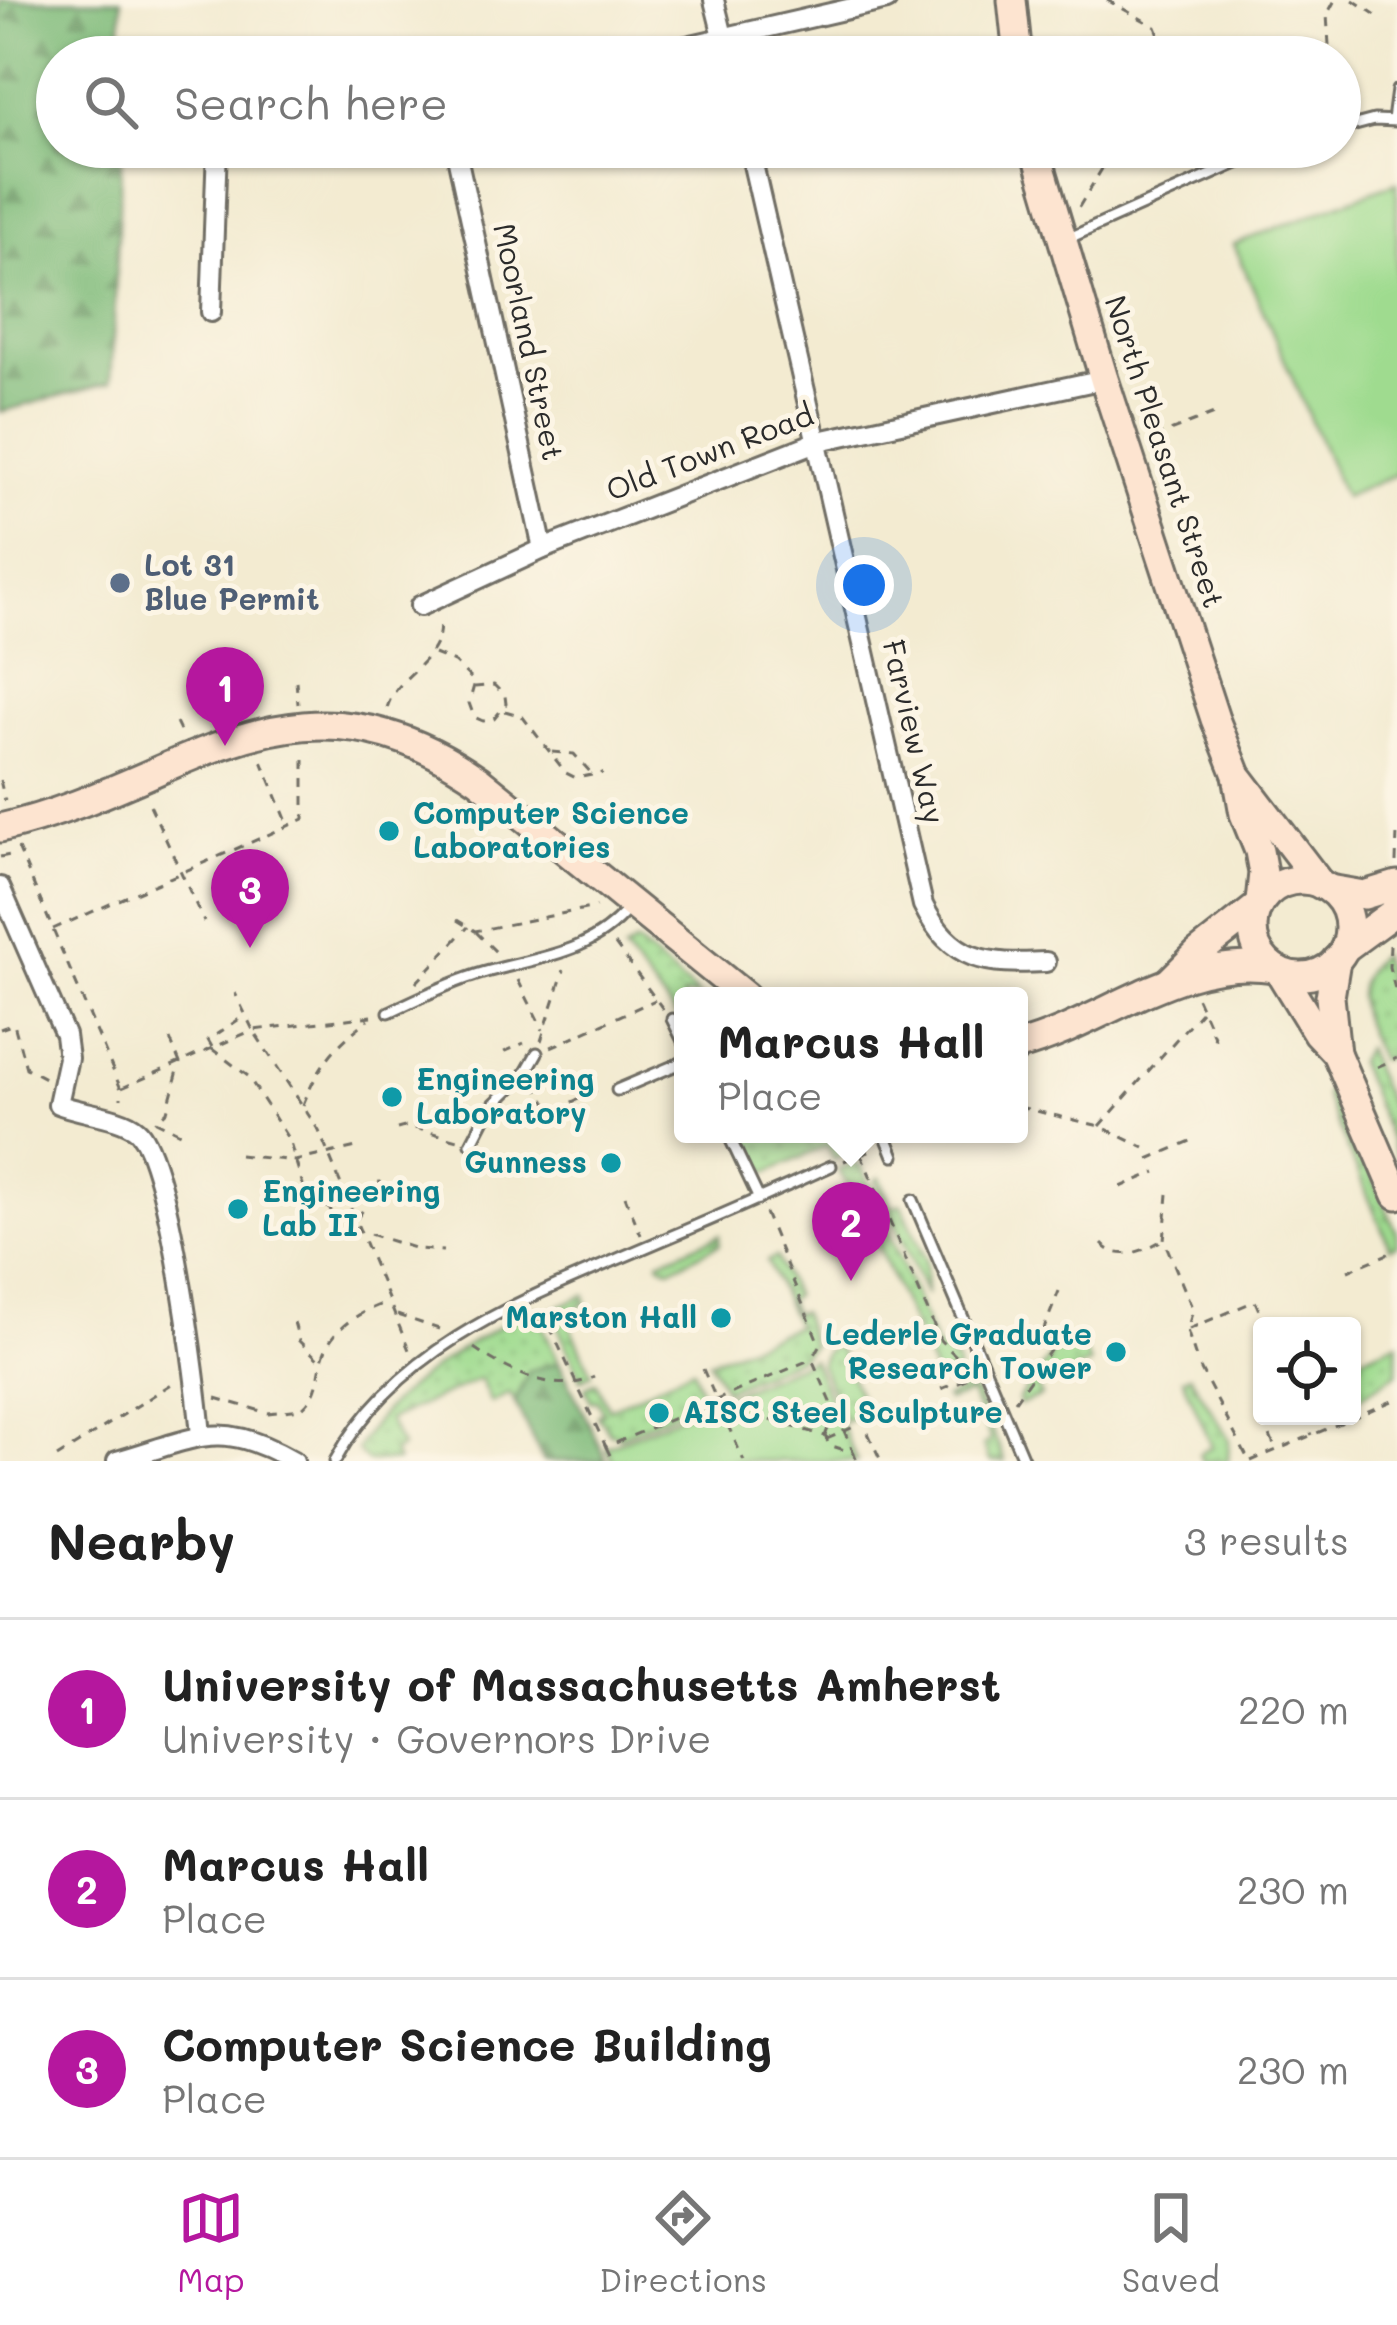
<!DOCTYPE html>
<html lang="en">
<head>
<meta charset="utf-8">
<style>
	body { margin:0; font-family:Mali,sans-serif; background:#f6f6f6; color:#222 }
	.controls { position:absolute; right:36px; bottom:36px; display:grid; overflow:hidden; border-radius:12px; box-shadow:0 3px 9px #0004 }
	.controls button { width:108px; height:108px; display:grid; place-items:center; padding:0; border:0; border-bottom:3px solid #e0e0e0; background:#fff; color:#222; font:60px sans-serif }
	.you { position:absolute; left:864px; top:585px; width:42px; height:42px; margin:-30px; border:9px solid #fff; border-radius:50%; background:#1a73e8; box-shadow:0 0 0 18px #1a73e833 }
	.badge { display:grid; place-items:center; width:78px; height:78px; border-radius:50%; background:#b5179e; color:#fff; font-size:39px; font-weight:700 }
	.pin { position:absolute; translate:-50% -99px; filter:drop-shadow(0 3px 6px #0008) }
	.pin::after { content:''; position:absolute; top:63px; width:42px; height:36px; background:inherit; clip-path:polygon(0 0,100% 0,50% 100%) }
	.popup { position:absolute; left:674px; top:987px; width:354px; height:156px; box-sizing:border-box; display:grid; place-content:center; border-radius:12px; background:#fff; filter:drop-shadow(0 3px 9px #0005); font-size:39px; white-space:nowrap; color:#767676 }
	.popup b { font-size:45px; color:#222 }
	.popup::after { content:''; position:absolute; left:50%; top:100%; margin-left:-24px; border:24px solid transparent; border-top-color:#fff }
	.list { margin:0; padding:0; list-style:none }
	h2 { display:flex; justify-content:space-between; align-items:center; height:156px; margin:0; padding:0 48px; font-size:51px }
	h2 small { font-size:39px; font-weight:400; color:#767676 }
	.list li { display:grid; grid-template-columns:78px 1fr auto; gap:36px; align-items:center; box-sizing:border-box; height:180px; padding:0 48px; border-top:3px solid #e0e0e0 }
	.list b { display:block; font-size:45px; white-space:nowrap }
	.list p { margin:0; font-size:39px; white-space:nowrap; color:#767676 }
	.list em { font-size:39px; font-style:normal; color:#767676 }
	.icon { flex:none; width:66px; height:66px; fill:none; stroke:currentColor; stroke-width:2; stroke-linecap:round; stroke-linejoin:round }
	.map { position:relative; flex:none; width:1397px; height:1461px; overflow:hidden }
	.search { position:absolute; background:#fff; box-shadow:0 3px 9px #0004; left:36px; right:36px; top:36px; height:132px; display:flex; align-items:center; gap:30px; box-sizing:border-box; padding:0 42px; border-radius:66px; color:#767676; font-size:45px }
	.sheet { height:696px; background:#fff }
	nav { display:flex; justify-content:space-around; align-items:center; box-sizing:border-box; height:168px; border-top:3px solid #e0e0e0; background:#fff; font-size:33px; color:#767676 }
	nav a { display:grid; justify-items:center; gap:6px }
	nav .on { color:#b5179e }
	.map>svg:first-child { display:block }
</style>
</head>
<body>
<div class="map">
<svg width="1397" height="1461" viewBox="0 0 1397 1461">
	<defs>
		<pattern id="grass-dots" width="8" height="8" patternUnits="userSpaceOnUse" patternTransform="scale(3)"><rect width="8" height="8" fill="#9fdb8f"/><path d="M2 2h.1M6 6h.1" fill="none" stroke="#89bc7c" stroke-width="1.8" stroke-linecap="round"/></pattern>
		<pattern id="forest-firs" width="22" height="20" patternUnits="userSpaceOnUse" patternTransform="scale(3)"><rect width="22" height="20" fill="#7fbb7a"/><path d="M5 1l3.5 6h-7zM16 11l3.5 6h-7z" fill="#689864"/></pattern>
	</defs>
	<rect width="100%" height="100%" fill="#fcf5e5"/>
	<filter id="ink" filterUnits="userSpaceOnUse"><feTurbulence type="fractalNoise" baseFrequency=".00833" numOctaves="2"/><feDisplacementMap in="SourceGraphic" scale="24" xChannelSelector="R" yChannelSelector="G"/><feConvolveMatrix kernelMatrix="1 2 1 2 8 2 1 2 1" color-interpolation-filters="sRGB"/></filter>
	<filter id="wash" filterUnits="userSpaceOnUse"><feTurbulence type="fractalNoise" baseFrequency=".004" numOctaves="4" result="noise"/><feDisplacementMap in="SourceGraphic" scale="48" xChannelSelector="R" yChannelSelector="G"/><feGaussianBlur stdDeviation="2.7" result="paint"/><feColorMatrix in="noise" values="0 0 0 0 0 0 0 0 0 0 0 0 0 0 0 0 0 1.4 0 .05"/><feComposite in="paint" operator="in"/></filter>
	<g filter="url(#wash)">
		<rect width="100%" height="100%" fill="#f3ebd1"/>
		<g fill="url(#grass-dots)" stroke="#65835d" stroke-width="3">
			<path d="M636 943 699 996H683V1024L624 951Z"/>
			<path d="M1380 955 1397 1009V1053L1380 1061C1363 1021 1343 989 1380 955Z"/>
			<path d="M1365 1049 1397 1123V1156L1358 1062Z"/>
			<path d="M1331 1081 1397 1233V1244L1390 1247 1325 1096Z"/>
			<path d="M743 1134H860L863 1145 856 1135 845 1141V1154L834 1160 827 1146 766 1173 756 1162Z"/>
			<path d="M853 1164 861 1166 935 1345 957 1362 958 1370 936 1378 865 1217 869 1215 860 1193 855 1194 838 1170Z"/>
			<path d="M880 1177 892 1207 902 1204 925 1259 926 1296 879 1188 876 1180Z"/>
			<path d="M719 1235V1244L670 1269 660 1264 659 1261Z"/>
			<path d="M776 1257 794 1296 788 1300 794 1314 801 1312 812 1346 800 1357 725 1390 709 1361 796 1326 767 1261Z"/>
			<path d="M585 1295 586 1303 565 1313 592 1374 581 1379 551 1310Z"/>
			<path d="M534 1307 559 1362 529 1371 515 1403 510 1393 491 1403 480 1379 388 1420 401 1447 393 1452 397 1461H367L357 1451C383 1391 478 1337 534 1307Z"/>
			<path d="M1079 1339 1090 1364 1037 1387 1041 1396 1020 1405 1018 1400 1054 1351Z"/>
			<path d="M1397 1342V1373L1352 1402V1361Z"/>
			<path d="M837 1345 865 1409 845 1422 820 1364 826 1351Z"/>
			<path d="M693 1368 703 1400 621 1436 610 1433 597 1415 603 1412 597 1400 591 1401 585 1388 596 1382 609 1409Z"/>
			<path d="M1190 1375 1229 1439 1228 1461H1202L1199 1454 1212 1447 1183 1378Z"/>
			<path d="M965 1389 976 1393 1005 1461H990L983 1445 991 1440 970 1393 947 1401 945 1398Z"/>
		</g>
		<g fill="url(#forest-firs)" stroke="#557352" stroke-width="3">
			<path d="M0 0H121V57H57V147L122 148 111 382 0 412Z"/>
			<path d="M559 1362 607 1461H543L515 1403 529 1371Z"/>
		</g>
		<g fill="#9fdb8f" stroke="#65835d" stroke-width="3">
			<path d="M1397 182V474L1344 497 1234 244Z"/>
			<path d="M812 1359 857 1461H613L606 1447Z"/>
		</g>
	</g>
	<g filter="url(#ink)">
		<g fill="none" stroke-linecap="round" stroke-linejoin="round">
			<g stroke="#716e65" stroke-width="15">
				<g id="lane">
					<path d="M1393 120 1397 90"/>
					<path d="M1340 129 1374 120 1397 121"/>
					<path d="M1067 239 1240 162 1285 147"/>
					<path d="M389 1012C415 1000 441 987 467 978 525 957 586 960 628 909"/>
					<path d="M672 1019 683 1041"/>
					<path d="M617 1090 683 1062"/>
					<path d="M728 1134 759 1199"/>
					<path d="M885 1134 894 1156"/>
					<path d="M471 1144 489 1109 525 1074 537 1053"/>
					<path d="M913 1200 1024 1461"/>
					<path d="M335 1461C398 1344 532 1296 646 1247 708 1221 770 1194 831 1166"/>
				</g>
			</g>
			<g stroke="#716e65" stroke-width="24">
				<g id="street">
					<path d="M714 0 728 57"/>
					<path d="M639 57 887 0"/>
					<path d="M455 147 543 549"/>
					<path d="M749 147 923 905C951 962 987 965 1046 962"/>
					<path d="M218 154 247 147"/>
					<path d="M211 312 217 147"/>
					<path d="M420 606 543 549 819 441 1104 379"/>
					<path d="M0 887 65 1035 68 1058 58 1104C80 1113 121 1116 137 1130 169 1157 197 1386 201 1436"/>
					<path d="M117 1461C195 1439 218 1417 294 1461"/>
				</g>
			</g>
			<g stroke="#716e65" stroke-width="33">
				<g id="secondary">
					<path d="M1012 0 1018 57"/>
					<path d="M1035 147 1104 379 1215 719 1237 775 1244 814 1259 851 1263 873 1260 902"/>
					<path d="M1240 779 1321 885"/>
					<path d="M0 828C183 786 291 650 479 780L745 996"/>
					<circle cx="1301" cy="928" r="48"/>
					<path d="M1329 889 1364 895 1397 885"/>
					<path d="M1345 948 1397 910"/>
					<path d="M1336 960 1330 997 1336 1053"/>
					<path d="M1279 971 1317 1033 1336 1053 1397 1195"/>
					<path d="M1170 981 1197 954 1257 907"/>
					<path d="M1019 1046C1104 1023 1183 953 1274 968"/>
				</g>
			</g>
			<g stroke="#716e65" stroke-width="3" stroke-dasharray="9 9" stroke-linecap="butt">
				<path d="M1107 0 1156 27 1168 57"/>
				<path d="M1353 0 1376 15"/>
				<path d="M1329 45 1327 15 1335 0"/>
				<path d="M1204 147 1208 155"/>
				<path d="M1079 207 1115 147"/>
				<path d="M1154 437 1219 412"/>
				<path d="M434 654 454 662 475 682 469 703 474 717 483 721 494 719 506 704 505 696 494 685 475 687"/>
				<path d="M296 681 298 704"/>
				<path d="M232 700 236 710"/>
				<path d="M387 708C398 671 446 661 439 618"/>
				<path d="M505 711 522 716 566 773 576 778 603 773"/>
				<path d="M176 723 181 733"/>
				<path d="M552 752 574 754 592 774"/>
				<path d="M262 761 288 824"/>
				<path d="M0 780 5 801"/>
				<path d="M150 805 204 922"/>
				<path d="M18 848 121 1089V1099"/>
				<path d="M0 857 16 854"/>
				<path d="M1396 862 1397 832"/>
				<path d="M457 920 475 931 596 907"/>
				<path d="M53 929 304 819V753"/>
				<path d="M476 932 499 955"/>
				<path d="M615 944 663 1009"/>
				<path d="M1390 945 1389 967 1397 996"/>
				<path d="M518 980 543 1030"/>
				<path d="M416 983 468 927"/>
				<path d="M1197 998 1216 1041 1221 1040"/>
				<path d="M372 1016 253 1030 319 1131 409 1350"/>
				<path d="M0 1029 14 1024 26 1068 45 1078"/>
				<path d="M170 1039 180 1063 167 1111 156 1121 182 1134"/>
				<path d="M541 1041 564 970"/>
				<path d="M212 1047 208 1040 244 1016"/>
				<path d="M551 1047 655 1000"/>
				<path d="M212 1049 248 1076 289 1140 303 1185 336 1215 360 1231 417 1249 443 1251"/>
				<path d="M504 1052 524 1043"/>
				<path d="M1377 1067 1397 1058"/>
				<path d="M534 1084 552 1111 601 1089"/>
				<path d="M122 1088 253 1030 235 993"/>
				<path d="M303 1105C320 1062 334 1047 369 1019"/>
				<path d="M1019 1107 1100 1126 1145 1148"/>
				<path d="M1100 1126 1202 1010"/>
				<path d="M397 1129 408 1126 458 1140"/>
				<path d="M863 1134 869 1148"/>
				<path d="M944 1134 945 1135"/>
				<path d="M861 1154 940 1340 965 1365"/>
				<path d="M239 1155 295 1161 356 1147"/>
				<path d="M848 1157V1144"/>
				<path d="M1149 1159 1193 1140"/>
				<path d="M844 1161 874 1149"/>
				<path d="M1121 1187 1156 1172"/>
				<path d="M1168 1194 1164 1240 1193 1310 1187 1330 1196 1358"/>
				<path d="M625 1196 641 1235"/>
				<path d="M765 1213 820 1346 813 1358"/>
				<path d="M357 1218 380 1187 379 1175"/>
				<path d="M1102 1244C1119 1262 1144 1251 1162 1240"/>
				<path d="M1348 1271 1388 1254"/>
				<path d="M542 1310 606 1447 812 1359 835 1411 825 1436"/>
				<path d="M397 1315 439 1329"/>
				<path d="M294 1322 299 1341 320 1361"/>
				<path d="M1189 1329 1255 1301 1262 1317"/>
				<path d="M474 1348C506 1370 556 1396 594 1377"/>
				<path d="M1200 1368 1248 1459"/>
				<path d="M703 1369 716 1399"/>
				<path d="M941 1389 971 1377"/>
				<path d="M216 1398 268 1413 301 1409C320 1393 317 1378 323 1357 332 1327 361 1311 388 1302"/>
				<path d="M1015 1401 1058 1339 1044 1329 1059 1291"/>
				<path d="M1256 1403 1276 1450"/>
				<path d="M719 1405 825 1436 829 1445 854 1453 857 1461"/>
				<path d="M720 1408 744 1461"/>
				<path d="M836 1413 854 1453"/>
				<path d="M1304 1416 1312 1435"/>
				<path d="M868 1433 881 1461"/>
				<path d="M827 1439 858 1425"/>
				<path d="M606 1447 613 1461"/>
				<path d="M57 1457 173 1383"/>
				<path d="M1251 1461 1397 1399"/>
			</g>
			<use href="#lane" stroke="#fff" stroke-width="9"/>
			<use href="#street" stroke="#fff" stroke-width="18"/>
			<use href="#secondary" stroke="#fde4d0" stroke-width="27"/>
		</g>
	</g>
	<circle fill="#5c6f8a" stroke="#fcf5e5" stroke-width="4.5" cx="120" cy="583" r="12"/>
	<g fill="#0f9aa8" stroke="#fcf5e5" stroke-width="4.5">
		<circle cx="389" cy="831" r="12"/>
		<circle cx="392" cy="1097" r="12"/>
		<circle cx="611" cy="1163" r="12"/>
		<circle cx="238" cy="1209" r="12"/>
		<circle cx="721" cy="1318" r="12"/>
		<circle cx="1116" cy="1352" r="12"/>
		<circle cx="659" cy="1413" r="12"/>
	</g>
	<g text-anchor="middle" stroke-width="10" stroke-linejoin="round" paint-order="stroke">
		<g font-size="30" fill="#2b2b2b" stroke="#fcf5e5">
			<text transform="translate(528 342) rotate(78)" y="10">Moorland Street</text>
			<text transform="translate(1164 452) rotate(72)" y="10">North Pleasant Street</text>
			<text transform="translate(710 453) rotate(-21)" y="10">Old Town Road</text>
			<text transform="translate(913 732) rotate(77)" y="10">Farview Way</text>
		</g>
		<g font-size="30" font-weight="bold" fill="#4e5e75" stroke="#fcf5e5" text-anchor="start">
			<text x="144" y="576">Lot 31<tspan x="144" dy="34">Blue Permit</tspan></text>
		</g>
		<g font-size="30" font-weight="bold" fill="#0d838f" stroke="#fcf5e5" text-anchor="start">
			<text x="413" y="824">Computer Science<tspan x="413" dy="34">Laboratories</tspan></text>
			<text x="416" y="1090">Engineering<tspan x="416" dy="34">Laboratory</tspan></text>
			<text x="587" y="1173" text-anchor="end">Gunness</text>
			<text x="262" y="1202">Engineering<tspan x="262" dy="34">Lab II</tspan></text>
			<text x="697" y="1328" text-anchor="end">Marston Hall</text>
			<text x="1092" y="1345" text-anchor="end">Lederle Graduate<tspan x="1092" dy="34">Research Tower</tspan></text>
			<text x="683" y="1423">AISC Steel Sculpture</text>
		</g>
	</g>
</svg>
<div class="controls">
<button><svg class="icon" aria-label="locate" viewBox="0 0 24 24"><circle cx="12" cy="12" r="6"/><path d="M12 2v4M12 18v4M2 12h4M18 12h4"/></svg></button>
</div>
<div class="you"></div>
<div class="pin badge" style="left:225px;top:746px">1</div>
<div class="pin badge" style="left:851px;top:1281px">2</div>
<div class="popup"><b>Marcus Hall</b>Place</div>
<div class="pin badge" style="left:250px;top:948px">3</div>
<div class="search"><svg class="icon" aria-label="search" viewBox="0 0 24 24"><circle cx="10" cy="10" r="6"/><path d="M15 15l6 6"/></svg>Search here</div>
</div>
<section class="sheet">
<h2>Nearby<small>3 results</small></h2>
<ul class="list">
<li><span class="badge">1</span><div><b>University of Massachusetts Amherst</b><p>University · Governors Drive</p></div><em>220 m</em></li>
<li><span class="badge">2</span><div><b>Marcus Hall</b><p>Place</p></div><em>230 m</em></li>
<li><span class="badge">3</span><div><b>Computer Science Building</b><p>Place</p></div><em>230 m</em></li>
</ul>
</section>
<nav>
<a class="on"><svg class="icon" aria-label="map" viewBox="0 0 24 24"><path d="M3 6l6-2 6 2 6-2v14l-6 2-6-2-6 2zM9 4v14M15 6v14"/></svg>Map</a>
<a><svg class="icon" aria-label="directions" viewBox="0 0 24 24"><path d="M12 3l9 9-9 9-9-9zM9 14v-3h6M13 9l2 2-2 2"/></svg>Directions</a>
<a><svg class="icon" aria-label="saved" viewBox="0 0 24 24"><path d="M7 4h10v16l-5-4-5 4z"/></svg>Saved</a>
</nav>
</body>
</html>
